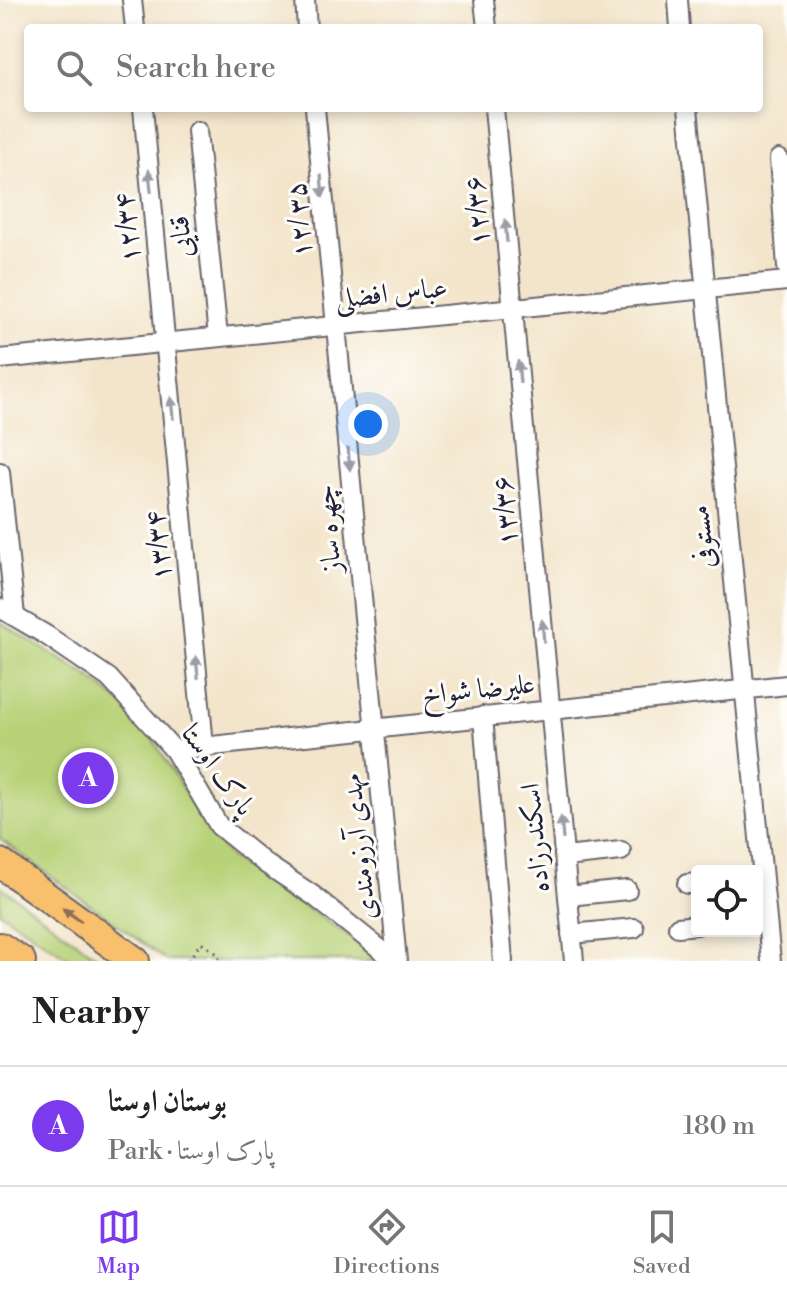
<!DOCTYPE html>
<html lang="en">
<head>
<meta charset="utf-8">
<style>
	body { margin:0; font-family:"Libre Bodoni",Amiri,serif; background:#f2f2f2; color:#222 }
	.controls { position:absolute; right:24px; bottom:24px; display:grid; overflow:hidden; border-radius:8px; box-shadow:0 4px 12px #0003 }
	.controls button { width:72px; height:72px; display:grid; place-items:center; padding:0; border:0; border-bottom:2px solid #e0e0e0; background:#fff; color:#222; font:40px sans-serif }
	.you { position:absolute; left:368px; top:424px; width:28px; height:28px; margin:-20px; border:6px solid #fff; border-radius:50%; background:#1a73e8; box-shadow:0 0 0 12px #1a73e833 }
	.badge { display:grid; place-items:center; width:52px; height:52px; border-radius:50%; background:#7c3aed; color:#fff; font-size:26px; font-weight:700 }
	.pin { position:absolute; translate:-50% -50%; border:4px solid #fff; box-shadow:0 2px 8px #0006 }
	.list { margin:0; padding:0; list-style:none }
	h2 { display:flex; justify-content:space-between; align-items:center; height:104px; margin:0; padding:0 32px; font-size:34px }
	h2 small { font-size:26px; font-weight:400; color:#767676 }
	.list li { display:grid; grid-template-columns:52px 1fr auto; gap:24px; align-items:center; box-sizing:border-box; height:120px; padding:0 32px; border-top:2px solid #e0e0e0 }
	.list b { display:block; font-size:30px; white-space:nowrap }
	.list p { margin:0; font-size:26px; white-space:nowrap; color:#767676 }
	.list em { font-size:26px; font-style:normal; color:#767676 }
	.icon { flex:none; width:44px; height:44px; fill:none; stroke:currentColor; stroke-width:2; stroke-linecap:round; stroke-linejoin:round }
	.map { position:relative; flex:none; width:787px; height:961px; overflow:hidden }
	.search { position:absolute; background:#fff; box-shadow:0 4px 12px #0003; left:24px; right:24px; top:24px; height:88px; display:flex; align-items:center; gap:20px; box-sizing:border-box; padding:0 28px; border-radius:8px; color:#767676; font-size:30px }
	.sheet { height:224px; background:#fff }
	nav { display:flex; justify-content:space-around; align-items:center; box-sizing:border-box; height:112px; border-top:2px solid #e0e0e0; background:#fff; font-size:22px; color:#767676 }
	nav a { display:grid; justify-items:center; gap:4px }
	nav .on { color:#7c3aed }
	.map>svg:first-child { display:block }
</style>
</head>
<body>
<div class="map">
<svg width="787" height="961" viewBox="0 0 787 961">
	<rect width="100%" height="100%" fill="#fdfcf7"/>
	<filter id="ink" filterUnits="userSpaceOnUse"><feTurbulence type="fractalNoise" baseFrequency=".0125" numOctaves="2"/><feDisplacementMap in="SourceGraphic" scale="16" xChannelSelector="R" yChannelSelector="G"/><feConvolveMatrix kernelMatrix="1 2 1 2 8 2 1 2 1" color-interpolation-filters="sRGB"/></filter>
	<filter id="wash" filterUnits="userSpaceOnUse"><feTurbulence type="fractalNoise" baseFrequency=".006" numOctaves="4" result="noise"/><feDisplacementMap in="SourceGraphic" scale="32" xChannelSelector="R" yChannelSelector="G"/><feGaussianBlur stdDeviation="1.8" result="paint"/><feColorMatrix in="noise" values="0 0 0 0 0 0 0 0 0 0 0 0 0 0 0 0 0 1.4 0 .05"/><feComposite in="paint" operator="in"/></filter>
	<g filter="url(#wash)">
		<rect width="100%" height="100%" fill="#f3e5cb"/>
		<g fill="#b8d278" stroke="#6d7a5a" stroke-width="2">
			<path d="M0 622 91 678 127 708 151 736 202 820 230 858 349 936 379 961H167L0 839Z"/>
			<path d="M0 886 103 961H73L0 912Z"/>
		</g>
	</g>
	<g filter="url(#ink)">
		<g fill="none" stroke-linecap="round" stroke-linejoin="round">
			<g stroke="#6b666d" stroke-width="22">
				<g id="minor">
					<path d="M132 0 135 28"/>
					<path d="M305 0 307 28"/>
					<path d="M484 0 487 28"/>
					<path d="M678 0 680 28"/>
					<path d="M143 108 204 745"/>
					<path d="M315 108 397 961"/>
					<path d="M494 108 574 961"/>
					<path d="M688 108 771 961"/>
					<path d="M197 131 218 337"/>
					<path d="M779 159 787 267"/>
					<path d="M0 359 787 281"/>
					<path d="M0 472 15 616"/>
					<path d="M0 608 46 635 109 678 174 750 219 826 266 864 314 896 395 961"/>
					<path d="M483 716 503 961"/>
					<path d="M174 750 787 685"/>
					<path d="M565 857 621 851"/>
					<path d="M687 884 697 883"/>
					<path d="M568 896 627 890"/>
					<path d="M678 927 697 925"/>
					<path d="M571 934 634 928"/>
				</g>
			</g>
			<g stroke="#6b666d" stroke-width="32">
				<g id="highway">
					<path d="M0 863 135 961"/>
					<path d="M0 947 21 961"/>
				</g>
			</g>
			<path stroke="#6b666d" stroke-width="3" stroke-dasharray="2 6" stroke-linecap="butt" d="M188 961 201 942 220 956 216 961"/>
			<use href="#minor" stroke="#fff" stroke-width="18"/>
			<use href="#highway" stroke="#f8bf6c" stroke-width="28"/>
		</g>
		<defs><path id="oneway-solid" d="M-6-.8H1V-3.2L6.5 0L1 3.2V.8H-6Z" transform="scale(2)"/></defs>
		<g fill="#9c9ca7">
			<use href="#oneway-solid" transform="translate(150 181) rotate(-96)"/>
			<use href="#oneway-solid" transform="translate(322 186) rotate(85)"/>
			<use href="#oneway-solid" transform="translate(506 231) rotate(-95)"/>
			<use href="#oneway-solid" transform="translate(519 372) rotate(-95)"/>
			<use href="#oneway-solid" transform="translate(172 408) rotate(-96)"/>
			<use href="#oneway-solid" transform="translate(349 459) rotate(85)"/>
			<use href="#oneway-solid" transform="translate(543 631) rotate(-95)"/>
			<use href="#oneway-solid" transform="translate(197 667) rotate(-96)"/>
			<use href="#oneway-solid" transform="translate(562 828) rotate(-95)"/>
		</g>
		<use fill="#8d7054" href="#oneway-solid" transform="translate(72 915) rotate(-145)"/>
	</g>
	<g text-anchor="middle" stroke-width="6" stroke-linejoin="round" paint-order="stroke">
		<g font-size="28" fill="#22223b" stroke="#fdfcf7">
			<text transform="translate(476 211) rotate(-95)" y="10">۱۲/۳۶</text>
			<text transform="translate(298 220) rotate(-95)" y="10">۱۲/ ۳۵</text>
			<text transform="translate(126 228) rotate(-96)" y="10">۱۲/۳۴</text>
			<text transform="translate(180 237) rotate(-96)" y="10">قنایی</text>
			<text transform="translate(391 292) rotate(-6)" y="10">عباس افضلی</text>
			<text transform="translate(504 511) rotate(-95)" y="10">۱۳/۳۶</text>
			<text transform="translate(327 529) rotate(-95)" y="10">چهره ساز</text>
			<text transform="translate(701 537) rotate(-96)" y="10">مستوفی</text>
			<text transform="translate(157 546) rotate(-96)" y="10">۱۳/۳۴</text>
			<text transform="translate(478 688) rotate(-6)" y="10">علیرضا شواخ</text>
			<text transform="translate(219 769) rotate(54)" y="10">پارک اوستا</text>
			<text transform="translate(534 838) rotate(-95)" y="10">اسکندرزاده</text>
			<text transform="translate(358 847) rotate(-96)" y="10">مهدی آرزومندی</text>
		</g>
	</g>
</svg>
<div class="controls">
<button><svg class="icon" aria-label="locate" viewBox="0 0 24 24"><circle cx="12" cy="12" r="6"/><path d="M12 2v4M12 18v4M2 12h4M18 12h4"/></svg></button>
</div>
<div class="you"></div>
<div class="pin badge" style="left:88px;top:778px">A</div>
<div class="search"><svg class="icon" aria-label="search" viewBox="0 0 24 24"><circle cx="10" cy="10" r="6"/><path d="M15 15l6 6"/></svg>Search here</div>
</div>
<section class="sheet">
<h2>Nearby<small></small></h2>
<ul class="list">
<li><span class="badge">A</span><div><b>بوستان اوستا</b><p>Park · پارک اوستا</p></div><em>180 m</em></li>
</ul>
</section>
<nav>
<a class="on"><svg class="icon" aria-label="map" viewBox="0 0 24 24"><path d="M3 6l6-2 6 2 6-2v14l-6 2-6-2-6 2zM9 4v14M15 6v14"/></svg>Map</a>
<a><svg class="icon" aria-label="directions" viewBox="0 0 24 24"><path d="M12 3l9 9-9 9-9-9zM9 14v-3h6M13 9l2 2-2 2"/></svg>Directions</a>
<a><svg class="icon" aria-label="saved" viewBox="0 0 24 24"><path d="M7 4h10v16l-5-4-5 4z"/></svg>Saved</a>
</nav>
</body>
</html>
